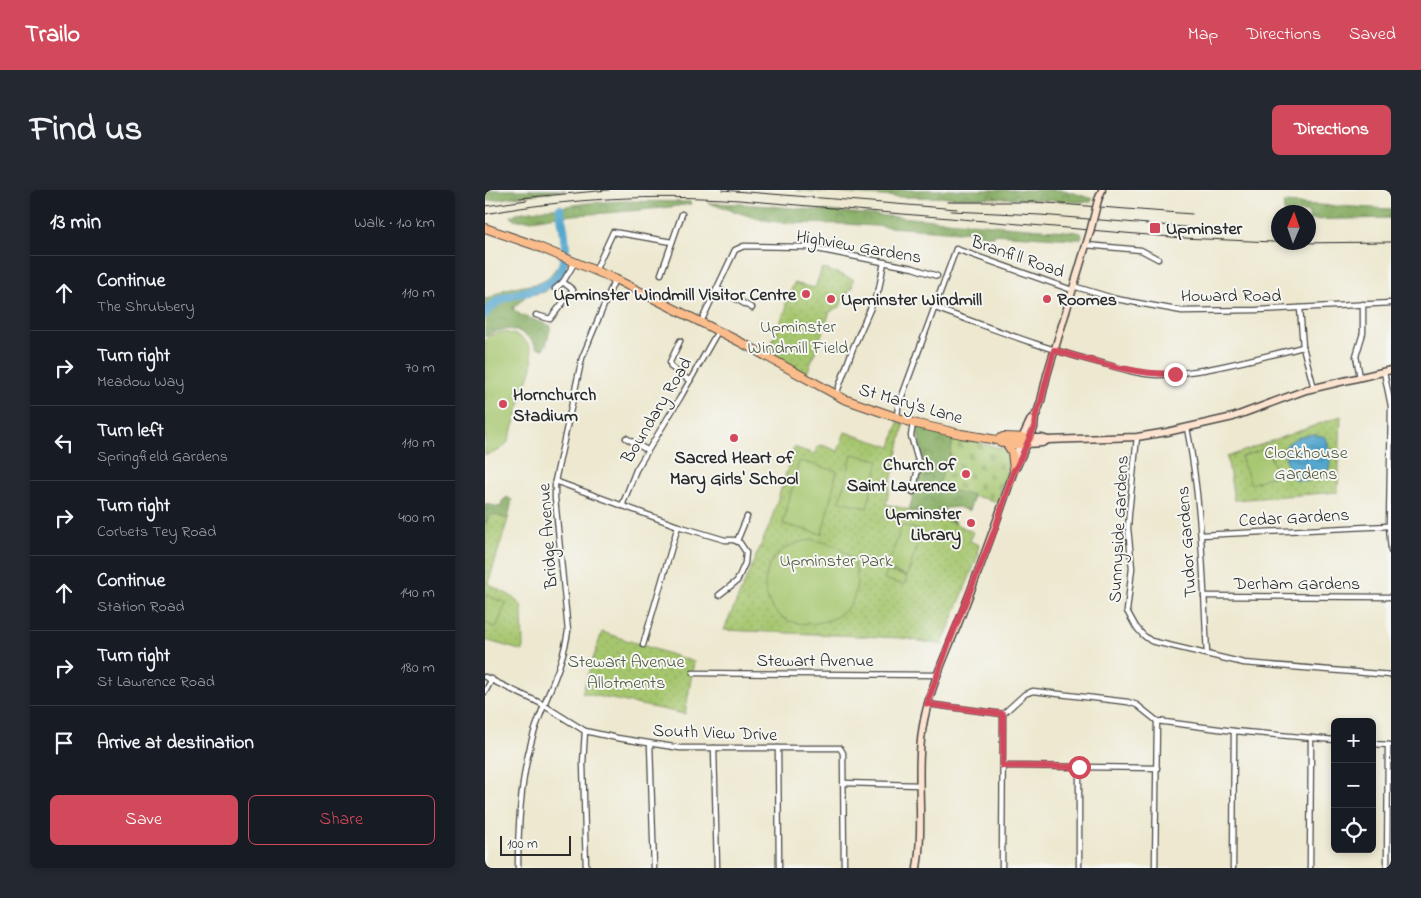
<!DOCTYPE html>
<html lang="en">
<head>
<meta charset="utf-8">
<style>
	body { margin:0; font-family:"Indie Flower",sans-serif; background:#242831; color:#f1f3f6 }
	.controls { position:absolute; right:15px; bottom:15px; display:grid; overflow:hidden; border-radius:8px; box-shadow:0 2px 8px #0003 }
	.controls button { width:45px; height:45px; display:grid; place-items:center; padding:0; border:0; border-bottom:1px solid #363941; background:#171b24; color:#f1f3f6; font:25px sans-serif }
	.compass { position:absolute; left:786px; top:15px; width:45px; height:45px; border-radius:50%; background:#171b24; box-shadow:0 2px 8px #0003; rotate:2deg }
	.scale { position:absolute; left:15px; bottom:12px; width:71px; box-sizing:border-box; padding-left:5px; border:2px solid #2b2b2b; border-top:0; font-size:14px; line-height:18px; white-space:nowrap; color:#2b2b2b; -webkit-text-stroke:4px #f6f6f2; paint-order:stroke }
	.stop { position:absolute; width:15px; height:15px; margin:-11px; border:4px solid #d1495b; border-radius:50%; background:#fff }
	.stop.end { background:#d1495b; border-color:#fff; box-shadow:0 1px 5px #0008 }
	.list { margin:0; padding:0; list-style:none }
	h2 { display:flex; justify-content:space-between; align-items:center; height:65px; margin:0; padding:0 20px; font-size:21px }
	h2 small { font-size:16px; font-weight:400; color:#9ea1a6 }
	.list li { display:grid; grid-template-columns:32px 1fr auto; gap:15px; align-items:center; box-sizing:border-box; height:75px; padding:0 20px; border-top:1px solid #363941 }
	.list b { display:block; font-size:19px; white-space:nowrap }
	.list p { margin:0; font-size:16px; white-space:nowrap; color:#9ea1a6 }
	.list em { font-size:16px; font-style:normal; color:#9ea1a6 }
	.actions { display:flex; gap:10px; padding:15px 20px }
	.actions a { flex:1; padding:11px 0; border:1px solid #d1495b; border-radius:8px; text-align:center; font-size:18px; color:#d1495b }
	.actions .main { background:#d1495b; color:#fff }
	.icon { flex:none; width:28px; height:28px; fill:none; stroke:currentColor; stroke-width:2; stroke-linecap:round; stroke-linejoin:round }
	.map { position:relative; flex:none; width:906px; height:678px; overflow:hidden; border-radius:8px }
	header { display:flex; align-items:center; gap:30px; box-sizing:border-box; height:70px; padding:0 25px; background:#d1495b; color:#fff }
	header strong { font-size:24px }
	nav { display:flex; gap:28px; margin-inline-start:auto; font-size:18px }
	.intro { display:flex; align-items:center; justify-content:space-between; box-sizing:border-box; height:120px; padding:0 30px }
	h1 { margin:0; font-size:35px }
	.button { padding:12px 22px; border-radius:8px; background:#d1495b; color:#fff; font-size:18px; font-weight:700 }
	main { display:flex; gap:30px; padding:0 30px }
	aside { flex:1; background:#171b24; border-radius:8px; box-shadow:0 2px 8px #0003 }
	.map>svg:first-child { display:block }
</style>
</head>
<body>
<header>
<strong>Trailo</strong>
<nav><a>Map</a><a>Directions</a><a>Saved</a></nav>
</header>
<div class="intro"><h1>Find us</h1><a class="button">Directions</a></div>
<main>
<aside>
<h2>13 min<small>Walk · 1.0 km</small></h2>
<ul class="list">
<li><svg class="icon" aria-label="ahead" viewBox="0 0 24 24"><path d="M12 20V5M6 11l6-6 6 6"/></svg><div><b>Continue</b><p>The Shrubbery</p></div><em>110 m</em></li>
<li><svg class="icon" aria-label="right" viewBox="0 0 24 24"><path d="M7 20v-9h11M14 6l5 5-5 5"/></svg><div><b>Turn right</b><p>Meadow Way</p></div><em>70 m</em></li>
<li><svg class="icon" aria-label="left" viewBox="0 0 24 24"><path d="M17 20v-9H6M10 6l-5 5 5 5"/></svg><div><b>Turn left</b><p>Springfield Gardens</p></div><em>110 m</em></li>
<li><svg class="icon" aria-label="right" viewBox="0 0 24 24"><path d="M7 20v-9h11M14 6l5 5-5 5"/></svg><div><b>Turn right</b><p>Corbets Tey Road</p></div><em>400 m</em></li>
<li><svg class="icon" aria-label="ahead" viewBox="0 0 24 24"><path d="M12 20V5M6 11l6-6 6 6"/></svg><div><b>Continue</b><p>Station Road</p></div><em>140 m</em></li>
<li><svg class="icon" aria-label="right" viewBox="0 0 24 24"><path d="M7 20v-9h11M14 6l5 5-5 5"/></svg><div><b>Turn right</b><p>St Lawrence Road</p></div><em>180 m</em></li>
<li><svg class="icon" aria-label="arrive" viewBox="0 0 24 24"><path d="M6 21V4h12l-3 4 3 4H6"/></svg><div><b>Arrive at destination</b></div></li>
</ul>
<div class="actions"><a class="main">Save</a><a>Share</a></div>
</aside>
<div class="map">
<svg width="906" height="678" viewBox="0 0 906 678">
	<defs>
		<pattern id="green-dots" width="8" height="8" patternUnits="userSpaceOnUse" patternTransform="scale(1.25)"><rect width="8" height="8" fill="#a6c66e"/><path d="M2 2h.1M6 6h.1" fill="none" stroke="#8faa5f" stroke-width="1.8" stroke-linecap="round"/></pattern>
		<pattern id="forest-crowns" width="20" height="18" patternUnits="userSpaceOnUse" patternTransform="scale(1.25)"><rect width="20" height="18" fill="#84ab61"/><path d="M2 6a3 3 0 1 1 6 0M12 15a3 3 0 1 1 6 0" fill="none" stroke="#6c8b50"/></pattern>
		<pattern id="cemetery-stones" width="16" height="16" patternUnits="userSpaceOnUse" patternTransform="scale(1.25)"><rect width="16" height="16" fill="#a6c66e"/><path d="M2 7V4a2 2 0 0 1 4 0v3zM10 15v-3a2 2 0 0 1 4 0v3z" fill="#8faa5f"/></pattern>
		<pattern id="water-waves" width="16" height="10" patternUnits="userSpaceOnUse" patternTransform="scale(1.25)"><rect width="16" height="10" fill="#52a6cd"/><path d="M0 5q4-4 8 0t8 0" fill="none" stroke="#4487a7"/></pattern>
	</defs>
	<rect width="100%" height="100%" fill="#f6f6f2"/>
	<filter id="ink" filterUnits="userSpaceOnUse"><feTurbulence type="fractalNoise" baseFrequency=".02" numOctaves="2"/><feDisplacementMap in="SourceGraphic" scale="10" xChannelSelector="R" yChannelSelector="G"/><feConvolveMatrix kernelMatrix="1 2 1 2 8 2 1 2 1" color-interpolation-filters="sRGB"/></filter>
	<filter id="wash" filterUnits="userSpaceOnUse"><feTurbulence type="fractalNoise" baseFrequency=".0096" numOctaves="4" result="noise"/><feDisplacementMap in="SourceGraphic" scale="20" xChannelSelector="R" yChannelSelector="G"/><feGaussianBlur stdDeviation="1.12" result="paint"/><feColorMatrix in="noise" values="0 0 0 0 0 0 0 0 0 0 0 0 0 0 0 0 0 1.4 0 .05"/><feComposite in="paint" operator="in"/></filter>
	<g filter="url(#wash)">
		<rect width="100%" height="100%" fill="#ede8cf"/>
		<g fill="url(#green-dots)" stroke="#68784c">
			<path d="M337 78 368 89 367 99H364L363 104H360L355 117 345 122 321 186 283 162 302 116 300 115 309 93 330 98Z"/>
			<path d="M856 226 853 302 749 310 742 267Z"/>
			<path d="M413 232 419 234 401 314 457 328 488 342 485 351 494 355 492 362 494 363 457 455 417 448 239 440 285 334 309 257 329 264 332 257 337 255 353 261 360 242 406 257Z"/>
			<path d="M8 324 23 329 3 394 26 406 37 416 38 461 0 450V334L4 326Z"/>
			<path d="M117 442 209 472 200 524 97 503Z"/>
		</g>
		<g fill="url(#forest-crowns)" stroke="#586b46">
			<path d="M0 0H80L0 11Z"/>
			<path d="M311 0H579L608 9 606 12H596L517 8 410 7Z"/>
			<path d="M135 11 205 12 206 14C162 21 118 23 74 26 59 27 43 33 28 29L26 26 32 23 103 13Z"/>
			<path d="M223 13 259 14 592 42 596 43 597 46 596 49H590L508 44 507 47 481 41 473 42 361 34 301 33 277 30Z"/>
			<path d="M798 13 906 19V28L824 30V22H799Z"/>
			<path d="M74 74 80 76 83 80 60 102 41 106 28 119 36 125 66 136 61 155 58 159 52 158C41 138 19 134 0 147V108L3 109 20 99 51 94 64 87Z"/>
			<path d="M432 236 469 247 464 269 454 297 489 305 484 321 473 317 461 318 456 324 469 330 471 334 457 328 424 320 438 272Z"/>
			<path d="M22 307 27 310 23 329 8 324 4 326 0 334V314L16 317 17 311Z"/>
		</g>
		<path fill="url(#cemetery-stones)" stroke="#68784c" d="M469 247 520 259C526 269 521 285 518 296H515L514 298 516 300 513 312 454 297 460 271 464 269Z"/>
		<g fill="#a6c66e" stroke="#68784c">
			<path d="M17 142C39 145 49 153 47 177L23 252C16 260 11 263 0 265V150L4 146Z"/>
			<path d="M782 258 792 284 766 294 756 267Z"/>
			<path d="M367 264 394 270 382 318 355 311Z"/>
			<path d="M314 271 352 281 337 344 298 334Z"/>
			<path d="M417 335 437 341 422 386 402 379Z"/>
			<path d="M327 350C360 354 380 372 369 407 366 418 353 428 341 431 273 450 260 369 312 353 317 351 322 351 327 350Z"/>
			<path d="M402 381 422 387 419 395 399 389Z"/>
			<path d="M0 405 21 413 11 438 0 433Z"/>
		</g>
		<path fill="url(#water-waves)" stroke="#3e687c" d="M827 244 841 247C845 260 848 271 842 283L822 291 810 290 803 280 799 259C805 248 815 247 827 244Z"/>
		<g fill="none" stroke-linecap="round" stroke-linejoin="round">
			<path stroke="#52a6cd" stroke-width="9" d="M0 124C24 88 75 117 80 62 82 49 77 33 75 19"/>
		</g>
	</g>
	<g filter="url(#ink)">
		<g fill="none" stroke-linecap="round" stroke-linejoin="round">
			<g stroke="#484744" stroke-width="7">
				<g id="street">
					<path d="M601 55 656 60 673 69"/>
					<path d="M110 81 128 42 187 52"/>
					<path d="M176 84 197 24"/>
					<path d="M588 96 631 109 697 121 772 120 906 113"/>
					<path d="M70 99 78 92"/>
					<path d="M233 99 267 118"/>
					<path d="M450 118C506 138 562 160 620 174 637 179 654 184 672 185 688 185 702 182 718 180 752 174 785 165 818 157"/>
					<path d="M815 118 818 157 829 198"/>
					<path d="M51 125 65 129 88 100 78 92 90 72"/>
					<path d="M216 132 250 60 259 56 322 57 428 78 452 86"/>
					<path d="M195 151 185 172 186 177 205 191"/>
					<path d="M899 182 906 216 904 336 906 361"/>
					<path d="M875 187 871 166 878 143V114"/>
					<path d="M351 205 368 158 394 99 399 72"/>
					<path d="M412 228 413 217 471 59 587 100"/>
					<path d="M702 238C717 313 718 388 722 464"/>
					<path d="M652 247 644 323 643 338 647 378 642 421 651 437 658 445 666 451 759 473 906 485"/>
					<path d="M141 248 162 260"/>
					<path d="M70 291 193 336 240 350H249L255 353 261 362 260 373 252 391 234 405"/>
					<path d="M428 302 434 274 426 246 428 233"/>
					<path d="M137 316 151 280 195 208 233 141"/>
					<path d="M716 345 904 336"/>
					<path d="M252 351 262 327"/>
					<path d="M719 406 906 407"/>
					<path d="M158 455 193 336"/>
					<path d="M208 483 452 485"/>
					<path d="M0 487 55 513 100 541 132 548 195 558H355L358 563 359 678"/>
					<path d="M0 502 7 489"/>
					<path d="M442 514 518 524 540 504 548 501 643 512 652 515 672 531 749 541 850 550"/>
					<path d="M100 541 98 573 101 678"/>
					<path d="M165 554 169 678"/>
					<path d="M887 554 905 555"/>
					<path d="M229 558 232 678"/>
					<path d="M293 558 294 678"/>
					<path d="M518 576 672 578"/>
					<path d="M359 593 435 595"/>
					<path d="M33 678C33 637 35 593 46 553 56 515 77 481 83 441L70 308V291L97 168 130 89"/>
					<path d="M517 678 518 524"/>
					<path d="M594 678V577"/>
					<path d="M670 678 672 531"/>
					<path d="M748 678 749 541"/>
					<path d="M825 678 826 548"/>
					<path d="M902 678 903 555"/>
				</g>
			</g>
			<g stroke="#484744" stroke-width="9">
				<g id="secondary">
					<path d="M613 10 617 0"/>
					<path d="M545 248H557L563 250 652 247 682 242 748 227 821 200 906 180"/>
					<path d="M542 254 557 253 563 250"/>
					<path d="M529 272 537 248 546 229 552 223 556 211 562 185 605 42"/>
					<path d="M432 678C440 629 429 579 439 530 446 496 460 466 473 434 493 383 512 332 529 280L532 276 549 238 550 227"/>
				</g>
			</g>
			<g stroke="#484744" stroke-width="10">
				<g id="primary">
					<path d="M0 38 49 55 130 89 259 154 359 209 428 233 476 244 512 250 518 247 545 248"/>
					<path d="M512 250 522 254H542"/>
					<path d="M522 254 527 262 529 280"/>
				</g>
			</g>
			<use href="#street" stroke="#fff" stroke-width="4.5"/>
			<use href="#secondary" stroke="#fde4d1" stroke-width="6"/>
			<use href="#primary" stroke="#fabc8b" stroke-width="8"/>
			<g stroke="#2b2b2b" stroke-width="1">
				<path d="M237 0 472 19"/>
				<path d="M35 8 124 0"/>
				<path d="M462 12H549L707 24"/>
				<path d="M0 16 42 10"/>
				<path d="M466 21 555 25 712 38"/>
				<path d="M0 24C84 8 169 4 254 10L698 48 810 53 906 52"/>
			</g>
			<g stroke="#484744" stroke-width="9" stroke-linecap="butt">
				<path id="secondary-bridge" d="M605 42 613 10"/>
			</g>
			<use href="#secondary-bridge" stroke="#fde4d1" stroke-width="6"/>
		</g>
	</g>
	<g fill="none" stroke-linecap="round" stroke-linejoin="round" filter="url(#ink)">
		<path stroke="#d1495b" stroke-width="6" d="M594 577 518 576V524L442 514 463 455 509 342 529 280 532 276 549 238 550 227 556 211 569 160C609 171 648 185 690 184"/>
	</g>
	<g fill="#d1495b" stroke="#f6f6f2" stroke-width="2">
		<rect x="664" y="32" width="12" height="12" rx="2.5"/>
		<circle cx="321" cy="104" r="5"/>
		<circle cx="346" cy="109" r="5"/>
		<circle cx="562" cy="109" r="5"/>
		<circle cx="18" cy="214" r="5"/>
		<circle cx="249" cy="248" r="5"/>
		<circle cx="481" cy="284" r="5"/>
		<circle cx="486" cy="333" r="5"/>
	</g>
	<g text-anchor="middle" stroke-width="4" stroke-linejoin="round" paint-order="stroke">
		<g font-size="18" font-weight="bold" fill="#2b2b2b" stroke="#f6f6f2" text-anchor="start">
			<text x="681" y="44">Upminster</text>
			<text x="311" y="110" text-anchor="end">Upminster Windmill Visitor Centre</text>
			<text x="356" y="115">Upminster Windmill</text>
			<text x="572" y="115">Roomes</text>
			<text x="28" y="210">Hornchurch<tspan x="28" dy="21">Stadium</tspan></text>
			<text x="249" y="273" text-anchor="middle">Sacred Heart of<tspan x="249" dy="21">Mary Girls' School</tspan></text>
			<text x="471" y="280" text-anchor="end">Church of<tspan x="471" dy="21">Saint Laurence</tspan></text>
			<text x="476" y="329" text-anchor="end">Upminster<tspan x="476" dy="21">Library</tspan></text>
		</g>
		<g font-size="18" fill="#2b2b2b" stroke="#f6f6f2">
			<text transform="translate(374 56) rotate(10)" y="6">Highview Gardens</text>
			<text transform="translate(533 66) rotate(19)" y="6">Branfill Road</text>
			<text x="746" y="111">Howard Road</text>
			<text transform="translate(426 213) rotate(16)" y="6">St Mary's Lane</text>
			<text transform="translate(171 220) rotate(-59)" y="6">Boundary Road</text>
			<text transform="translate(809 327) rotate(-3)" y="6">Cedar Gardens</text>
			<text transform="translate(633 339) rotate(-87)" y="6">Sunnyside Gardens</text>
			<text transform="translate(62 346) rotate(-94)" y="6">Bridge Avenue</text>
			<text transform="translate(701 352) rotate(-94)" y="6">Tudor Gardens</text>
			<text x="812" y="399">Derham Gardens</text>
			<text x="330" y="476">Stewart Avenue</text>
			<text transform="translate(230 542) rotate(2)" y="6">South View Drive</text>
		</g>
		<g font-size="18" fill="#505a3f" stroke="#f6f6f2">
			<text x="313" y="142">Upminster<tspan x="313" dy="21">Windmill Field</tspan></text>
			<text x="821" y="268">Clockhouse<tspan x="821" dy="21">Gardens</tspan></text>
			<text x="351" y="376">Upminster Park</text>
			<text x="141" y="477">Stewart Avenue<tspan x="141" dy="21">Allotments</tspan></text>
		</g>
	</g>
</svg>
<div class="controls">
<button>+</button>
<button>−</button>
<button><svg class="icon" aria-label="locate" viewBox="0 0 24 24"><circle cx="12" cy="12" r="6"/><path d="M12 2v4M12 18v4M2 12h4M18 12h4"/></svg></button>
</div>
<svg class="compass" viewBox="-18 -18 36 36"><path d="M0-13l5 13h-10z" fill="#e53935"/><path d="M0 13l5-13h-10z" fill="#9ea1a6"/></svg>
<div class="scale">100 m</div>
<div class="stop" style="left:594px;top:577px"></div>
<div class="stop end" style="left:690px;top:184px"></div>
</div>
</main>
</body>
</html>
